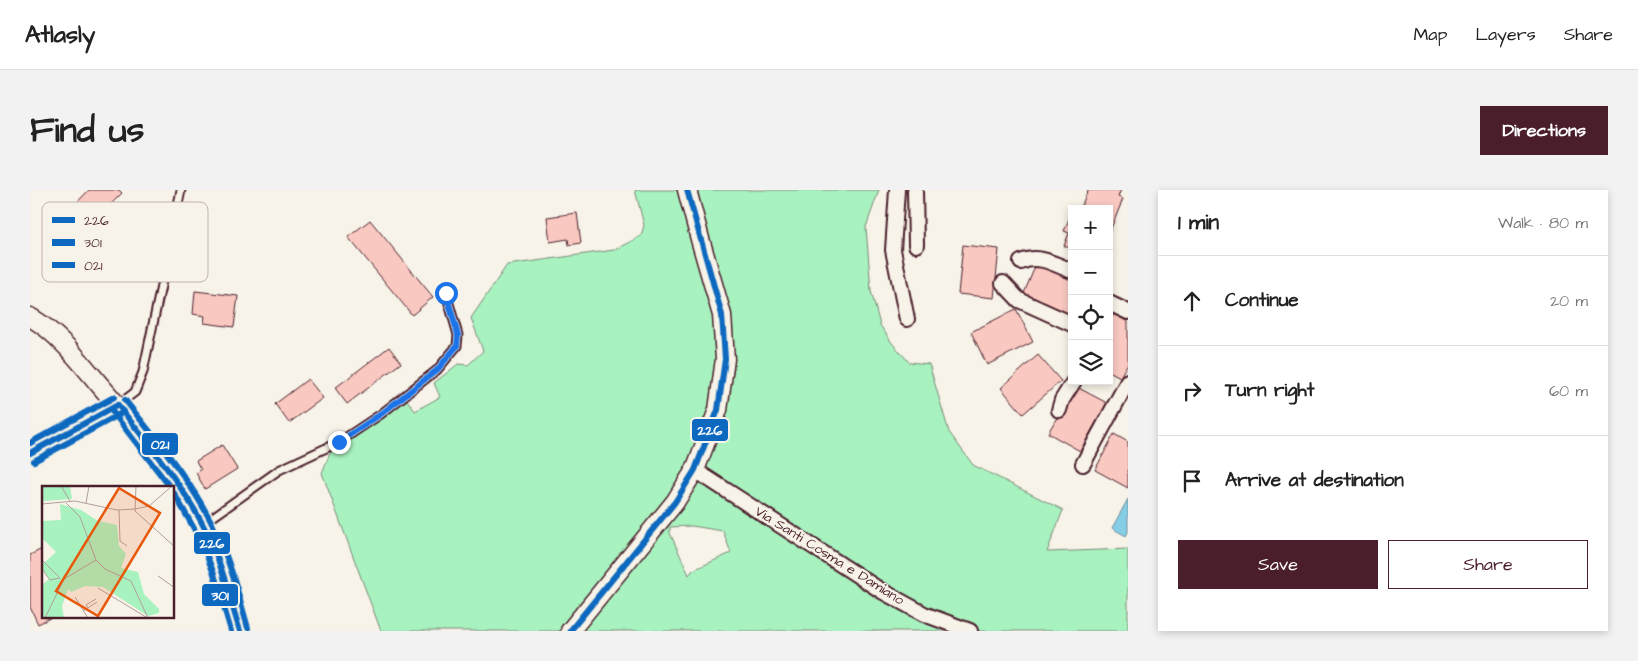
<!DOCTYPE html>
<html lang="en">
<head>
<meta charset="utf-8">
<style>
	body { margin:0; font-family:"Architects Daughter",sans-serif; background:#f2f2f2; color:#222 }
	.controls { position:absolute; right:15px; top:15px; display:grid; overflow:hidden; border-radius:0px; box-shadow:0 2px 8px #0003 }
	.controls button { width:45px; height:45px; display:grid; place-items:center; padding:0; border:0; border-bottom:1px solid #e0e0e0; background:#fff; color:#222; font:25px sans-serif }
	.stop { position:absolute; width:15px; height:15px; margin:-11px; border:4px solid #1a73e8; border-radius:50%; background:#fff }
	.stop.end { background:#1a73e8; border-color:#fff; box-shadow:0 1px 5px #0008 }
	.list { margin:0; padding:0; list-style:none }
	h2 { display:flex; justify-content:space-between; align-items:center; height:65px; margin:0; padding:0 20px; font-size:21px }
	h2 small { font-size:16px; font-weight:400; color:#767676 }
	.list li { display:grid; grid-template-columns:32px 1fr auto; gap:15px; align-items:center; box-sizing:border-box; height:90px; padding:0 20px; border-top:1px solid #e0e0e0 }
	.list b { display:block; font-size:19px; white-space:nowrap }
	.list em { font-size:16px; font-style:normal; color:#767676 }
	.actions { display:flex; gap:10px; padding:15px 20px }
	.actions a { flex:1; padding:11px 0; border:1px solid #4a1f2b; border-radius:0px; text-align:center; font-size:18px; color:#4a1f2b }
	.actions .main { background:#4a1f2b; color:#fff }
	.icon { flex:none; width:28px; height:28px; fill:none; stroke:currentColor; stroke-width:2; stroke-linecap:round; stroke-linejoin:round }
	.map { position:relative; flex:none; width:1098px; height:441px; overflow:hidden; border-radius:0px }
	header { display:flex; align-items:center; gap:30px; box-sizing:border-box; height:70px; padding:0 25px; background:#fff; border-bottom:1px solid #e0e0e0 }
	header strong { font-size:24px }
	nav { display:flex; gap:28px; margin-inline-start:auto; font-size:18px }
	.intro { display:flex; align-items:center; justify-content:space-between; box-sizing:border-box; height:120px; padding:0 30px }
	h1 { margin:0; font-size:35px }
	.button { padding:12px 22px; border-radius:0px; background:#4a1f2b; color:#fff; font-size:18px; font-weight:700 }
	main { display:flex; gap:30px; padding:0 30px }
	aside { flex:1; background:#fff; border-radius:0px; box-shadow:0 2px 8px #0003 }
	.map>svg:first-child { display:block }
</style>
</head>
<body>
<header>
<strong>Atlasly</strong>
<nav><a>Map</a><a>Layers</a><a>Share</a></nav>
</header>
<div class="intro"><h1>Find us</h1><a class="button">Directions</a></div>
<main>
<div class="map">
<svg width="1098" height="441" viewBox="0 0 1098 441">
	<rect width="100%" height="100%" fill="#f7f3e8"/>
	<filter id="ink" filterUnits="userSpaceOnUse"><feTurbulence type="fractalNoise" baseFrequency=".02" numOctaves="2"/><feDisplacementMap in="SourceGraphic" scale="10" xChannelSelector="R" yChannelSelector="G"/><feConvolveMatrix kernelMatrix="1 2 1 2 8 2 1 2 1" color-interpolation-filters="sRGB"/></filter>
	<g filter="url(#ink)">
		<path fill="#a8f2c0" stroke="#798876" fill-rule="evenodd" d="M605 0H849L836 37 841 101 850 135 862 153 879 172 899 174 919 242 943 275 1033 320 1017 362 1098 359V441H351L292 283 300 263 377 210 385 221 410 207 404 193 428 174 438 175 453 161 441 128 477 75 584 60 611 46 614 35ZM662 336 693 341 701 363 663 380 659 385 640 343V337Z"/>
		<path fill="#85cfe6" stroke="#6d899b" d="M1098 309V342L1096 346 1082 338Z"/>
		<g fill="#f9c9c1" stroke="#4a1f2b">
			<path d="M59 0H89L92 3 50 46 32 28Z"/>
			<path d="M1058 0H1091L1088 7 1093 9 1080 41 1079 19H1050Z"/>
			<path d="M1042 22V59L1034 56 1039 43 1034 41Z"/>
			<path d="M547 23 551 53 539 55 538 49 520 52 517 27Z"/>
			<path d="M340 30 403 107 382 125 318 47Z"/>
			<path d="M933 55 969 59 964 108 928 104Z"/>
			<path d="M1007 72 1042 86V122L1039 128 992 108Z"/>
			<path d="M165 101 208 106 204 137 174 133 175 126 163 124Z"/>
			<path d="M986 119 1003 152 957 175 941 142Z"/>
			<path d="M1084 124 1098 132V173L1090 187 1079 181V132Z"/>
			<path d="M359 157 371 173 317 214 305 198Z"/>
			<path d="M1008 165 1031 191 993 224 971 198Z"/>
			<path d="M278 189 293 208 259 233 245 214Z"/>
			<path d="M1045 196 1077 213 1050 261 1018 243Z"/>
			<path d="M1084 244 1098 252V298L1065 280Z"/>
			<path d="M192 255 207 279 175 299 166 283 171 280 166 271Z"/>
			<path d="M14 358V427H22L8 434 0 417V365Z"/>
		</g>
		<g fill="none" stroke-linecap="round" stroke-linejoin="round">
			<g stroke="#4a1f2b" stroke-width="11">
				<g id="service">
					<path d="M88 215 105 202 113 182 151 0"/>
					<path d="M173 334 249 280 309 252 351 224 407 180 427 156 428 145 416 103"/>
				</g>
			</g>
			<g stroke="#4a1f2b" stroke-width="18">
				<g id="minor">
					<path d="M867 0 863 60 877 129"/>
					<path d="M885 0 886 55"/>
					<path d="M991 72C1009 64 1024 74 1042 81"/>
					<path d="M973 93 989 110 1042 134"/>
					<path d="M1079 113 1098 122"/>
					<path d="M1029 220 1032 210 1044 191"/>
					<path d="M0 263 88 215"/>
					<path d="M1053 274 1098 191"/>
					<path d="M665 280 850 400 894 424 940 441"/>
				</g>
			</g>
			<g stroke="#4a1f2b" stroke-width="21">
				<g id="tertiary">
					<path d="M0 127C28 143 48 169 68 193 108 239 153 292 179 347 192 377 200 410 210 441"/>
					<path d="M540 441 645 312 665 280 688 220 695 169 692 125 670 49 657 0"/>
				</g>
			</g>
			<use href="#service" stroke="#f7f3e8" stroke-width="7"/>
			<use href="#minor" stroke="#f7f3e8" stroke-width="14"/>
			<use href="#tertiary" stroke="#f7f3e8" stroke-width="18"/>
			<g stroke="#f7f3e8" stroke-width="10">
				<g id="bus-1">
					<path d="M88 215C120 257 156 298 179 347 193 377 200 410 210 441"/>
					<path d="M0 263 88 215"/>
					<path d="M540 441 645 312 665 280 688 220 695 169 692 125 657 0"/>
				</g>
			</g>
			<g stroke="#f7f3e8" stroke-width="10">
				<g id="bus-2">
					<path d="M81 220 140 297"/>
					<path d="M4 271 92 223"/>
					<path d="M144 303 171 351 184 384 201 441"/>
				</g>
			</g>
			<g stroke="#f7f3e8" stroke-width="10">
				<g id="bus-3">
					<path d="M95 210C128 252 165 295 187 344 201 374 209 407 218 438"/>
					<path d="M0 253 84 207"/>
				</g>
			</g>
			<use href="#bus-1" stroke="#0c69bf" stroke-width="6"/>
			<use href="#bus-2" stroke="#0c69bf" stroke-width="6"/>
			<use href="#bus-3" stroke="#0c69bf" stroke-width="6"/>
		</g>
	</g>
	<g fill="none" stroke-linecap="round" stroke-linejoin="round" filter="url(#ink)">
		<path stroke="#1a73e8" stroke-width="6" d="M309 252 351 224 407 180 427 156 428 145 416 103"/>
	</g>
	<g text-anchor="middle" stroke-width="4.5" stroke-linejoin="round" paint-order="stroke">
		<g font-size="14" fill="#4a1f2b" stroke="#f7f3e8">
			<text transform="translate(800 365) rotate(32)" y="5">Via Santi Cosma e Damiano</text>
		</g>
	</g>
	<g transform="translate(12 296)">
		<rect width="132" height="132" fill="#f7f3e8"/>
		<path d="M0 0H28L30 13 0 15ZM18 18 39 24 56 35 75 39 77 60 84 68 79 82 96 86 102 108 117 123V127L106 130 61 101 43 100 29 106 26 103 20 120 22 132H0V99L7 93 0 83V75L2 77 14 66 0 52V35L19 34Z" fill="#a8f2c0"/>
		<path fill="none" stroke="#b29e9c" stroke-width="1" d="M19 0 28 15M94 0 93 25 133 61M24 17 38 31 54 74 63 83 89 95 106 132M44 17 47 0M0 18 33 15 75 24 93 23 107 20 130 0M77 24 78 55 85 60M0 74 18 92 8 94 0 83M116 90 133 102M56 102 104 131M33 111 46 132M46 122 44 119 54 113M41 125 55 116M3 132 22 93 54 74"/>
		<path fill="#e8590c" fill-opacity="0.15" stroke="#e8590c" stroke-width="2.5" d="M77 2 118 27 56 130 14 105Z"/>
		<rect width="132" height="132" fill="none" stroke="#4a1f2b" stroke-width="2.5"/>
	</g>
	<rect x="12" y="12" width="166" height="80" rx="8" fill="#f7f3e8" stroke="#c3b3af" stroke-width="1"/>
	<rect x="22" y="27" width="23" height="6" fill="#0c69bf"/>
	<rect x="22" y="49" width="23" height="7" fill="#0c69bf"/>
	<rect x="22" y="72" width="23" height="6" fill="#0c69bf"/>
	<g font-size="14" fill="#4a1f2b">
		<text x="54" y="35">226</text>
		<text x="54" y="57">301</text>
		<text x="54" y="80">021</text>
	</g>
	<g stroke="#f7f3e8" stroke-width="2">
		<rect x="661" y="228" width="38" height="24" rx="5" fill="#0c69bf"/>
		<rect x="111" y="242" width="38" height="24" rx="5" fill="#0c69bf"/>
		<rect x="163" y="341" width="38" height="24" rx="5" fill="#0c69bf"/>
		<rect x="171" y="393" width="38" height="24" rx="5" fill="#0c69bf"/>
	</g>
	<g font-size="14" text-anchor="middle" font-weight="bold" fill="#fff">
		<text x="680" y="245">226</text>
		<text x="130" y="259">021</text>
		<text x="182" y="358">226</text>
		<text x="190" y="410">301</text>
	</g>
</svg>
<div class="controls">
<button>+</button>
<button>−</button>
<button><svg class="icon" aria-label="locate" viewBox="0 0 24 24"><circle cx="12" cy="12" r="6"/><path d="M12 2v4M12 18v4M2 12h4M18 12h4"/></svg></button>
<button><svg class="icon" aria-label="layers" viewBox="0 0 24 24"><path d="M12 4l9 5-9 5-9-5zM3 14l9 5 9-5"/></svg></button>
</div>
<div class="stop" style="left:416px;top:103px"></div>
<div class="stop end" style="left:309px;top:252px"></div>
</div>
<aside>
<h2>1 min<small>Walk · 80 m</small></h2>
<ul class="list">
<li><svg class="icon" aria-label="ahead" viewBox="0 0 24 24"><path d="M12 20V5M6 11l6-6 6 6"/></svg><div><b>Continue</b></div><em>20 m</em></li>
<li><svg class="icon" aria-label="right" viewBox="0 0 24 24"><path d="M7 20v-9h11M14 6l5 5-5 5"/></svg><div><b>Turn right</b></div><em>60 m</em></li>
<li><svg class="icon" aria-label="arrive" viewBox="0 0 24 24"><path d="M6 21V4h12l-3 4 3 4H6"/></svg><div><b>Arrive at destination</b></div></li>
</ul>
<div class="actions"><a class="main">Save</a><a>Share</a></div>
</aside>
</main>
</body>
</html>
